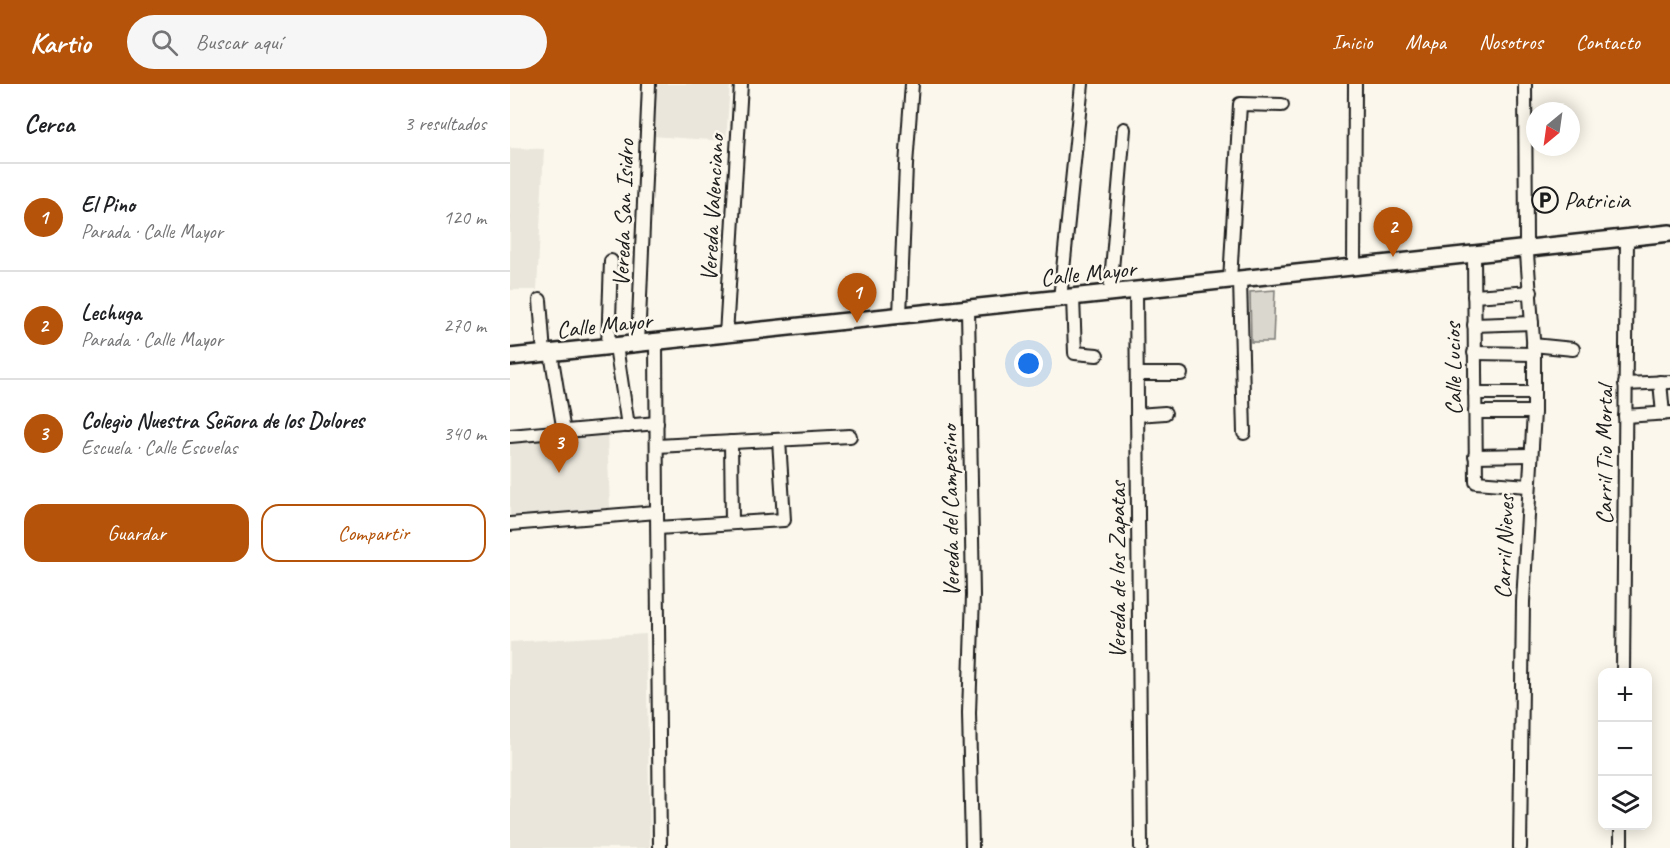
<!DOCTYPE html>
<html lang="es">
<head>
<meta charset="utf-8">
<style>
	body { margin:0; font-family:Caveat,sans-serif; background:#f6f6f6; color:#202124 }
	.controls { position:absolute; right:18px; bottom:18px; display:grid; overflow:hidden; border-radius:12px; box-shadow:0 3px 15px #0003 }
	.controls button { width:54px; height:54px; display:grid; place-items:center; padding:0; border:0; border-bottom:2px solid #e0e0e0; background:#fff; color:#202124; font:30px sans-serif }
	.compass { position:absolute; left:1016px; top:18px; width:54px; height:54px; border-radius:50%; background:#fff; box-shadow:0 3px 15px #0003; rotate:209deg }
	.you { position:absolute; left:519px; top:280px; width:21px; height:21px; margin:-15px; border:4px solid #fff; border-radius:50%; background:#1a73e8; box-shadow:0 0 0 9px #1a73e833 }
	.badge { display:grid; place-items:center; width:39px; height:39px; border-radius:50%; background:#b45309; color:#fff; font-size:20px; font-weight:700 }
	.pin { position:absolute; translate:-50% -50px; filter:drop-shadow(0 2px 3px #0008) }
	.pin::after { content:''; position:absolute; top:32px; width:21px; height:18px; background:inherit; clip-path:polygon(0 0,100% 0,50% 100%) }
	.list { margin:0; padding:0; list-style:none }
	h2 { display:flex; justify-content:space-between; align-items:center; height:78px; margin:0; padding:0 24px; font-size:26px }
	h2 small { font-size:20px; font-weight:400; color:#757577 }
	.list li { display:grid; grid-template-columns:39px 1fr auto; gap:18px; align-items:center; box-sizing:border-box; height:108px; padding:0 24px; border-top:2px solid #e0e0e0 }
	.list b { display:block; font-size:22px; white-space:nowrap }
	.list p { margin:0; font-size:20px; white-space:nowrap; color:#757577 }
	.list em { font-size:20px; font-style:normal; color:#757577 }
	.actions { display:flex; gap:12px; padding:18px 24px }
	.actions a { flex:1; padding:14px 0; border:2px solid #b45309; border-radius:18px; text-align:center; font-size:21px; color:#b45309 }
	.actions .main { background:#b45309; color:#fff }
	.icon { flex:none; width:33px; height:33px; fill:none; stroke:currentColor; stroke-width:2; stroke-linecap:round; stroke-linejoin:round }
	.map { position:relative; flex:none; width:1160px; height:764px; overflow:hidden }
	header { display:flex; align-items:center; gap:36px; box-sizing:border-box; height:84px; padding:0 30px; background:#b45309; color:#fff }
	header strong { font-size:28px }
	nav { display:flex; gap:33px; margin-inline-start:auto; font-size:21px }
	.search { width:420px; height:54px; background:#f6f6f6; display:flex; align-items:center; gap:15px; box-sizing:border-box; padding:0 21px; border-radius:33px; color:#757577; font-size:22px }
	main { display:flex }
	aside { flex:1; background:#fff }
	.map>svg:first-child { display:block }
</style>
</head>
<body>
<header>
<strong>Kartio</strong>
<div class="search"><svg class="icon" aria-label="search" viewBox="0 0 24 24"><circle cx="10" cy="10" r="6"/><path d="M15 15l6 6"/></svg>Buscar aquí</div>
<nav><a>Inicio</a><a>Mapa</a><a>Nosotros</a><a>Contacto</a></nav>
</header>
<main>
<aside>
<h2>Cerca<small>3 resultados</small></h2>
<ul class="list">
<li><span class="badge">1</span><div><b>El Pino</b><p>Parada · Calle Mayor</p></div><em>120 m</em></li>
<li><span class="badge">2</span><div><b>Lechuga</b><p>Parada · Calle Mayor</p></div><em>270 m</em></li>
<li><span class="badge">3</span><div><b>Colegio Nuestra Señora de los Dolores</b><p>Escuela · Calle Escuelas</p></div><em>340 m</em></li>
</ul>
<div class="actions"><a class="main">Guardar</a><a>Compartir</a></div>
</aside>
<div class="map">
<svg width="1160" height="764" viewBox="0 0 1160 764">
	<rect width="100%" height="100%" fill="#fbf7ec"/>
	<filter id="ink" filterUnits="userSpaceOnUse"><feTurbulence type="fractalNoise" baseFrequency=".0167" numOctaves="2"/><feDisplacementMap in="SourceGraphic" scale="12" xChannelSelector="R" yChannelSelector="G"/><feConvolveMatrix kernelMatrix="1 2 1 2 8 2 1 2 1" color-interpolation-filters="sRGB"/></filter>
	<g filter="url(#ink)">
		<g fill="#eae6dc">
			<path d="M144 0H220L216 57 141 52Z"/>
			<path d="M0 64 34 65 27 206H0Z"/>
			<path d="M97 349 100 424 69 426V430L0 436V355Z"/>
			<path d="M136 550 140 764H0V558Z"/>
		</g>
		<path fill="#dad7ce" stroke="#7b7a75" stroke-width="1.5" d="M765 206 763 258H741L740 208Z"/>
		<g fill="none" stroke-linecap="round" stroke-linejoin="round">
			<g stroke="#1c1c1c" stroke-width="16">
				<g id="minor">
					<path d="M964 171 966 398 1018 402"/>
					<path d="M844 183 845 0"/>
					<path d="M730 196 734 349"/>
					<path d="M720 197 730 20 772 21"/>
					<path d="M626 207 631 764"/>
					<path d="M600 209 614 45"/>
					<path d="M964 212 1021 208"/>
					<path d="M563 213 565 269 587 271"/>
					<path d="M550 215 572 0"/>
					<path d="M30 216 34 270"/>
					<path d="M458 225 463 511 459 629 462 764"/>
					<path d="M390 231 396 81 402 0"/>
					<path d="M964 241 1022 239"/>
					<path d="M216 251 231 0"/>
					<path d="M128 260 139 0"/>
					<path d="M1023 261 1063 265"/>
					<path d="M106 262 118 342"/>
					<path d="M98 263 101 177"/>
					<path d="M41 269 54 348"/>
					<path d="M964 269 1024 270"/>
					<path d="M628 290H671"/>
					<path d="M1150 298 1153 330"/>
					<path d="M1115 300 1160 298"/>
					<path d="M965 309H1024"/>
					<path d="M965 328H1024"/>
					<path d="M627 331 655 329"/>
					<path d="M1115 332 1160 329"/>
					<path d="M0 352 147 339"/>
					<path d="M221 358 222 439"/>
					<path d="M147 362 340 352"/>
					<path d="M965 372 1020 371"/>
					<path d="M147 428 150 764"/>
					<path d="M0 440 147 428 146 258"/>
					<path d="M148 444 274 436 269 356"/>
					<path d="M1113 588 1117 154"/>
					<path d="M1010 764 1013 518 1024 328V270L1016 155 1015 0"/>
					<path d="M1111 764V742"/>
				</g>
			</g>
			<g stroke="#1c1c1c" stroke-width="20">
				<path id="major" d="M0 273 1160 149"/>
			</g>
			<use href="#minor" stroke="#fbf7ec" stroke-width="12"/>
			<use href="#major" stroke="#fbf7ec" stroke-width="15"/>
		</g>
	</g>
	<defs>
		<g id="parking-ring" transform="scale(1.35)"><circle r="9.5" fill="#fbf7ec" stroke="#1c1c1c" stroke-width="1.5"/><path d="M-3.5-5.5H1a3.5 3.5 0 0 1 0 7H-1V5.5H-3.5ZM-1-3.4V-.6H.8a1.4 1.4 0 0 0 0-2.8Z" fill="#1c1c1c"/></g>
	</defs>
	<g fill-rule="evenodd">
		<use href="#parking-ring" x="1035" y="116"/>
	</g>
	<g text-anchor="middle" stroke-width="5" stroke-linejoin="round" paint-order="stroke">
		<g font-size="24" fill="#1c1c1c" stroke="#fbf7ec" text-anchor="start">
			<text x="1054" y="124">Patricia</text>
		</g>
		<g font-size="24" fill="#1c1c1c" stroke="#fbf7ec">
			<text transform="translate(202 124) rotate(-87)" y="8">Vereda Valenciano</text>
			<text transform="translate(113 129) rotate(-88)" y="8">Vereda San Isidro</text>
			<text transform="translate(578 189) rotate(-6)" y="8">Calle Mayor</text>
			<text transform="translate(94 241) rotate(-6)" y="8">Calle Mayor</text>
			<text transform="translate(943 285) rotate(-91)" y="8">Calle Lucios</text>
			<text transform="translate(1094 371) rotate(-90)" y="8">Carril Tio Mortal</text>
			<text transform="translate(440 427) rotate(-91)" y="8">Vereda del Campesino</text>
			<text transform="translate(994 463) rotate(-88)" y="8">Carril Nieves</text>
			<text transform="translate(607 486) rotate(-90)" y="8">Vereda de los Zapatas</text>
		</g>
	</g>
</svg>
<div class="controls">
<button>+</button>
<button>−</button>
<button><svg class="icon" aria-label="layers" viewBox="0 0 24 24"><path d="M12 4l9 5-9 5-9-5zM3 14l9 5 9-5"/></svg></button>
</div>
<svg class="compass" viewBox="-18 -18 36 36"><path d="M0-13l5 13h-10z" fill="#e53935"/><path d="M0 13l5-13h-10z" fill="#757577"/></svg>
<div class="you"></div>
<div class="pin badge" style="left:347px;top:239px">1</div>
<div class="pin badge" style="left:883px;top:173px">2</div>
<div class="pin badge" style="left:49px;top:389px">3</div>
</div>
</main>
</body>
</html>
